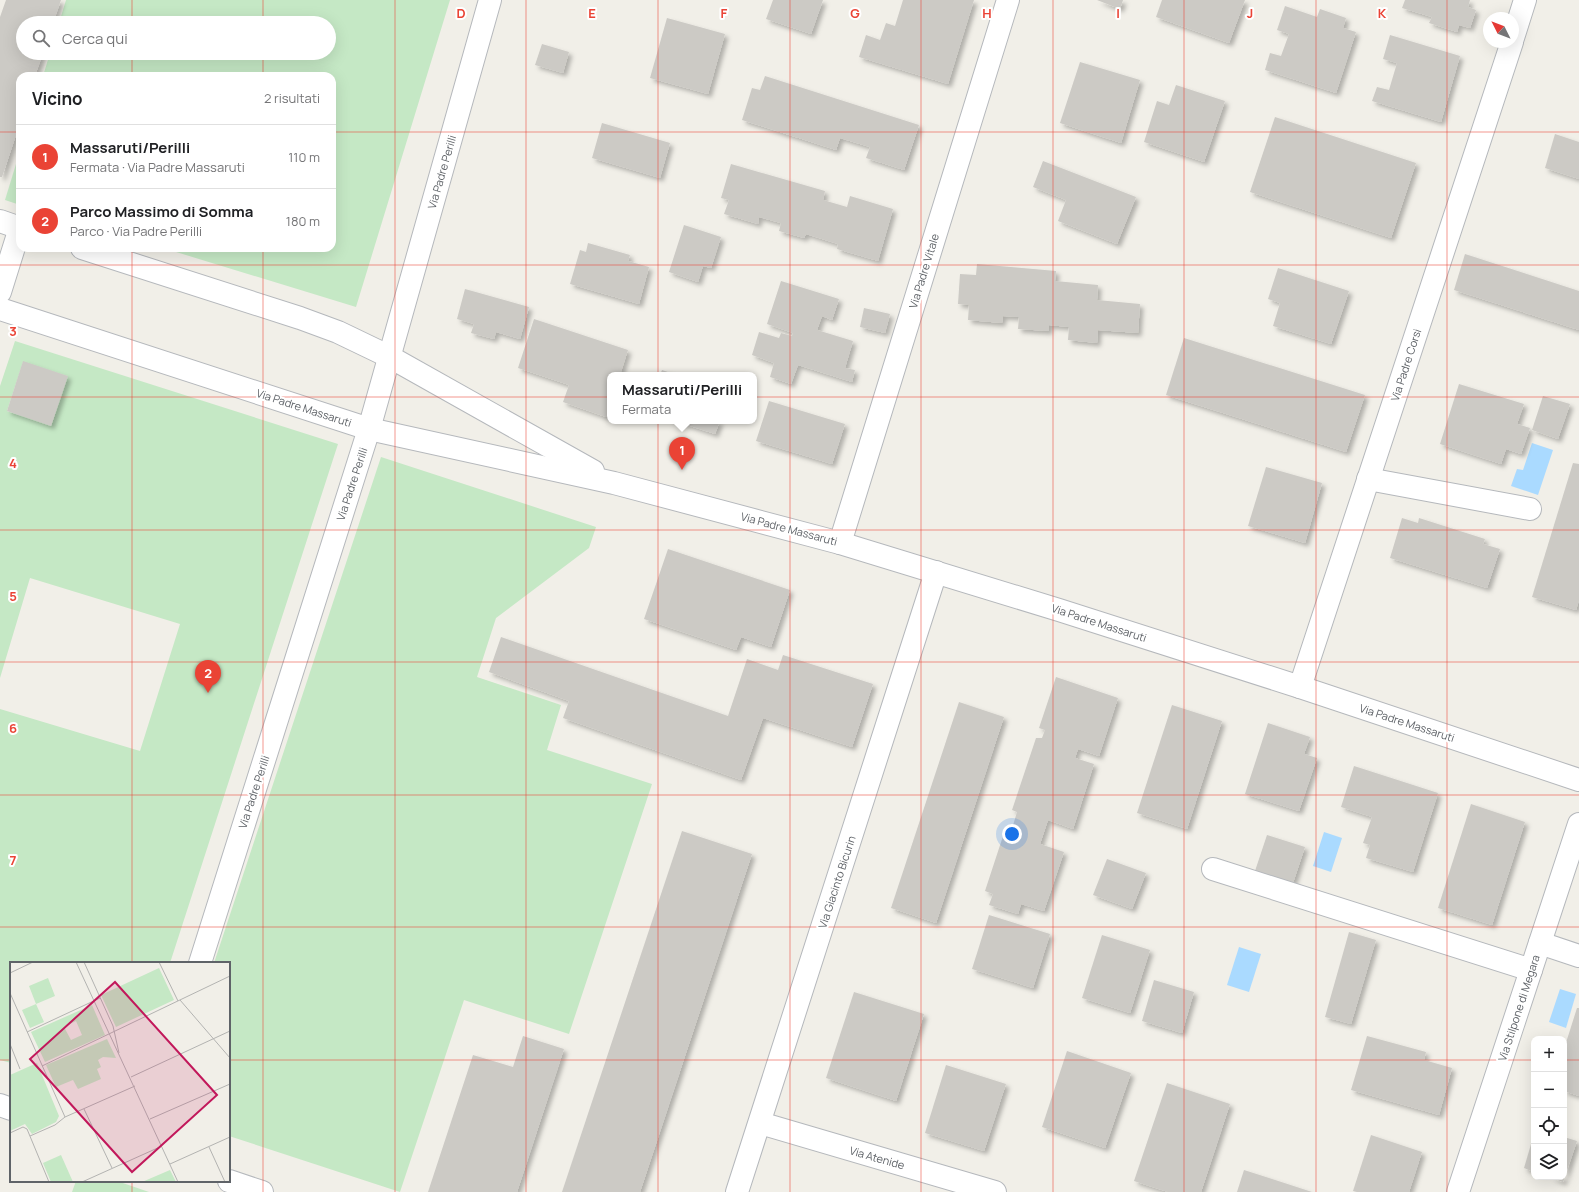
<!DOCTYPE html>
<html lang="it">
<head>
<meta charset="utf-8">
<style>
	body { margin:0; font-family:Manrope,sans-serif; background:#f2f2f2; color:#202124 }
	.controls { position:absolute; right:12px; bottom:12px; display:grid; overflow:hidden; border-radius:8px; box-shadow:0 4px 16px #0002 }
	.controls button { width:36px; height:36px; display:grid; place-items:center; padding:0; border:0; border-bottom:1px solid #e0e0e0; background:#fff; color:#202124; font:20px sans-serif }
	.compass { position:absolute; left:1483px; top:12px; width:36px; height:36px; border-radius:50%; background:#fff; box-shadow:0 4px 16px #0002; rotate:312deg }
	.you { position:absolute; left:1012px; top:834px; width:14px; height:14px; margin:-10px; border:3px solid #fff; border-radius:50%; background:#1a73e8; box-shadow:0 0 0 6px #1a73e833 }
	.badge { display:grid; place-items:center; width:26px; height:26px; border-radius:50%; background:#ea4335; color:#fff; font-size:13px; font-weight:700 }
	.pin { position:absolute; translate:-50% -33px; filter:drop-shadow(0 1px 2px #0008) }
	.pin::after { content:''; position:absolute; top:21px; width:14px; height:12px; background:inherit; clip-path:polygon(0 0,100% 0,50% 100%) }
	.popup { position:absolute; left:607px; top:372px; width:150px; height:52px; box-sizing:border-box; display:grid; place-content:center; border-radius:8px; background:#fff; filter:drop-shadow(0 1px 3px #0005); font-size:13px; white-space:nowrap; color:#757577 }
	.popup b { font-size:15px; color:#202124 }
	.popup::after { content:''; position:absolute; left:50%; top:100%; margin-left:-8px; border:8px solid transparent; border-top-color:#fff }
	.list { margin:0; padding:0; list-style:none }
	h2 { display:flex; justify-content:space-between; align-items:center; height:52px; margin:0; padding:0 16px; font-size:17px }
	h2 small { font-size:13px; font-weight:400; color:#757577 }
	.list li { display:grid; grid-template-columns:26px 1fr auto; gap:12px; align-items:center; box-sizing:border-box; height:64px; padding:0 16px; border-top:1px solid #e0e0e0 }
	.list b { display:block; font-size:15px; white-space:nowrap }
	.list p { margin:0; font-size:13px; white-space:nowrap; color:#757577 }
	.list em { font-size:13px; font-style:normal; color:#757577 }
	.icon { flex:none; width:22px; height:22px; fill:none; stroke:currentColor; stroke-width:2; stroke-linecap:round; stroke-linejoin:round }
	.map { position:relative; flex:none; width:1579px; height:1192px; overflow:hidden }
	.search { position:absolute; background:#fff; box-shadow:0 4px 16px #0002; left:16px; top:16px; width:320px; height:44px; display:flex; align-items:center; gap:10px; box-sizing:border-box; padding:0 14px; border-radius:22px; color:#757577; font-size:15px }
	.panel { position:absolute; background:#fff; box-shadow:0 4px 16px #0002; left:16px; top:72px; width:320px; height:180px; border-radius:12px }
	.map>svg:first-child { display:block }
</style>
</head>
<body>
<div class="map">
<svg width="1579" height="1192" viewBox="0 0 1579 1192">
	<defs>
		<filter id="shadow"><feDropShadow dx="3.5" dy="3.5" stdDeviation="2" flood-color="#0004"/></filter>
	</defs>
	<rect width="100%" height="100%" fill="#f1efe8"/>
	<g fill="#c5e8c5" fill-rule="evenodd">
		<path d="M66 0H450L356 307 163 248H332V76H43L50 53H329V23H59Z"/>
		<path d="M20 151V205L5 200Z"/>
		<path d="M15 341 338 444 170 963H11V1063L0 1060V709L140 751 180 624 30 578 0 678V386ZM23 362 67 376 51 425 7 411Z"/>
		<path d="M381 457 596 527 589 548 496 618 477 677 561 705 547 750 652 784 569 1034 464 1000 400 1192 229 1136V963H214Z"/>
		<path d="M76 1181H117L149 1192H72Z"/>
	</g>
	<g fill="#aadaff">
		<path d="M1532 443 1553 450 1538 495 1511 486 1517 469 1523 470Z"/>
		<path d="M1324 832 1342 838 1331 872 1313 866Z"/>
		<path d="M1239 947 1261 954 1249 992 1227 985Z"/>
		<path d="M1560 989 1576 994 1566 1028 1549 1022Z"/>
	</g>
	<g fill="#cccac5" filter="url(#shadow)">
		<path d="M6 0H61L53 23H23V53H43L35 76H20V123L2 177H0V17Z"/>
		<path d="M773 0H823L811 34 766 19Z"/>
		<path d="M903 0H974L948 84 859 57 866 35 880 40 886 23 895 26Z"/>
		<path d="M1097 0H1123L1120 9Z"/>
		<path d="M1162 0H1245L1229 43 1156 17Z"/>
		<path d="M1405 0H1470L1468 7 1476 10 1470 28 1459 25 1457 32 1429 23 1432 17 1402 8Z"/>
		<path d="M1285 6 1317 17 1320 9 1346 18 1343 28 1356 32 1336 93 1265 70 1270 53 1281 56 1289 34 1277 30Z"/>
		<path d="M667 18 725 34 708 94 650 78Z"/>
		<path d="M1390 35 1460 56 1441 122 1372 101 1377 87 1389 90 1397 63 1383 59Z"/>
		<path d="M542 44 569 52 563 73 535 65Z"/>
		<path d="M1080 62 1140 80 1121 143 1060 123Z"/>
		<path d="M765 76 919 125 904 170 866 158 870 147 840 138 836 150 742 120 752 88 760 90Z"/>
		<path d="M1176 85 1225 101 1204 162 1144 142 1157 101 1169 105Z"/>
		<path d="M1275 117 1416 163 1391 238 1250 192Z"/>
		<path d="M602 123 670 143 660 178 592 158Z"/>
		<path d="M1555 134 1579 142V179L1545 168Z"/>
		<path d="M1043 161 1136 197 1117 244 1058 221 1066 200 1033 187Z"/>
		<path d="M731 164 825 191 823 200 847 207 850 196 893 209 878 261 837 249 838 244 806 234 804 238 779 231 781 223 759 217 758 224 724 214 729 200 721 198Z"/>
		<path d="M684 225 721 237 711 268 703 266 698 282 669 272Z"/>
		<path d="M588 243 630 255 628 261 649 267 639 304 570 284 580 250 586 252Z"/>
		<path d="M1465 254 1579 291V330L1454 290Z"/>
		<path d="M977 264 1056 271 1055 281 1098 285 1097 300 1140 304 1138 333 1098 330 1097 343 1068 340 1069 327 1049 325V331L1018 329 1019 317 1003 316 1002 323 968 320 969 305 958 304 960 274 976 275Z"/>
		<path d="M1278 268 1349 291 1331 344 1273 326 1280 303 1268 299Z"/>
		<path d="M781 281 839 299 832 320 822 316 817 330 853 341 845 368 855 370 852 382 798 365 791 384 770 377 774 363 752 355 759 332 779 338 781 333 792 336 793 333 767 324Z"/>
		<path d="M465 289 529 307 520 339 496 332 494 339 471 333 474 324 457 319Z"/>
		<path d="M864 308 890 314 885 333 860 327Z"/>
		<path d="M534 319 628 350 620 375H610V405L606 417 563 402 569 385 518 368Z"/>
		<path d="M1184 338 1365 395 1346 452 1166 395Z"/>
		<path d="M23 361 68 376 51 426 7 411Z"/>
		<path d="M662 370 677 375H660Z"/>
		<path d="M1459 384 1524 404 1517 424 1530 428 1521 454 1506 449 1501 464 1440 444Z"/>
		<path d="M1543 396 1570 404 1558 439 1532 430Z"/>
		<path d="M769 401 845 424 832 464 756 441Z"/>
		<path d="M675 421H720L715 434Z"/>
		<path d="M1573 463 1579 464V600L1576 610 1532 597Z"/>
		<path d="M1266 467 1322 483 1305 543 1248 526Z"/>
		<path d="M1402 518 1418 523 1419 518 1485 539 1483 544 1500 549 1487 588 1390 558Z"/>
		<path d="M668 549 790 590 771 647 741 637 736 650 644 619Z"/>
		<path d="M501 637 728 716 747 659 778 670 783 655 873 684 852 747 763 718 741 780 563 718 569 701 489 672Z"/>
		<path d="M1056 677 1118 698 1099 756 1078 749 1075 758 1094 764 1073 829 1048 820 1040 844 1064 852 1044 911 1021 904 1018 914 989 905 993 894 985 891 1005 830 1011 832 1017 812 1012 810 1036 738H1042L1045 730 1039 728Z"/>
		<path d="M959 702 1004 717 936 923 891 908Z"/>
		<path d="M1172 705 1222 721 1187 829 1137 813Z"/>
		<path d="M1268 723 1310 737 1304 754 1317 758 1299 811 1245 794Z"/>
		<path d="M1354 766 1438 793 1413 872 1366 858 1370 845 1363 843 1372 817 1341 807Z"/>
		<path d="M1471 804 1525 822 1492 925 1438 908Z"/>
		<path d="M682 831 752 854 640 1192H562Z"/>
		<path d="M1267 835 1305 847 1293 883 1255 871Z"/>
		<path d="M1107 859 1146 873 1132 909 1093 895Z"/>
		<path d="M989 915 1050 934 1033 988 972 969Z"/>
		<path d="M1349 932 1376 940 1351 1024 1325 1017Z"/>
		<path d="M1102 935 1150 950 1130 1013 1082 998Z"/>
		<path d="M1154 980 1194 992 1182 1033 1142 1021Z"/>
		<path d="M854 992 924 1014 896 1101 826 1078Z"/>
		<path d="M1577 1008H1579V1096L1564 1091 1566 1082H1564V1049Z"/>
		<path d="M523 1036 564 1049 517 1192H428L473 1055 513 1067Z"/>
		<path d="M1367 1036 1426 1052 1424 1060 1452 1068 1439 1115 1351 1090Z"/>
		<path d="M1067 1051 1131 1073 1105 1148 1042 1127Z"/>
		<path d="M946 1065 1006 1084 984 1151 925 1133Z"/>
		<path d="M1167 1083 1230 1104 1201 1192H1168L1134 1181Z"/>
		<path d="M1534 1134V1172L1524 1168Z"/>
		<path d="M1371 1135 1422 1152 1409 1192H1357L1353 1191Z"/>
		<path d="M1564 1137 1577 1141 1563 1182 1550 1177H1564Z"/>
		<path d="M1244 1170 1312 1192H1237Z"/>
	</g>
	<g fill="none" stroke-linecap="round" stroke-linejoin="round">
		<g stroke="#b5b8bc" stroke-width="24">
			<g id="minor">
				<path d="M1513 38 1525 0"/>
				<path d="M0 221 20 228"/>
				<path d="M82 248 300 318 338 332 390 357 593 471"/>
				<path d="M0 292 20 228"/>
				<path d="M0 309 369 429 614 483 840 543 1059 610 1300 687 1579 780"/>
				<path d="M1368 479 1530 509"/>
				<path d="M840 543 1008 0"/>
				<path d="M1300 687 1512 42"/>
				<path d="M1213 869 1531 970"/>
				<path d="M1540 943 1579 956"/>
				<path d="M200 963 369 429 490 0"/>
				<path d="M0 1105 11 1109"/>
				<path d="M760 1123 995 1192"/>
				<path d="M229 1181 262 1192"/>
				<path d="M737 1192 936 572"/>
				<path d="M1458 1192 1579 824"/>
			</g>
		</g>
		<use href="#minor" stroke="#fff" stroke-width="22"/>
	</g>
	<path fill="none" stroke="#ea4335" stroke-width="1" stroke-opacity="0.55" d="M132 0V23M263 0V23M395 0V1192M526 0V1192M658 0V1192M790 0V1192M921 0V1192M1053 0V1192M1184 0V1192M1316 0V1192M1447 0V1192M132 53V76M263 53V76M0 132H20M332 132H1579M132 248V963M263 248V1192M0 265H1579M0 397H1579M0 530H1579M0 662H1579M0 795H1579M0 927H1579M0 1060H11M229 1060H1534M1564 1060H1579M132 1181V1192"/>
	<g text-anchor="middle" stroke-width="4" stroke-linejoin="round" paint-order="stroke">
		<g font-size="11" fill="#5f6368" stroke="#fff">
			<text transform="translate(442 172) rotate(-74)" y="4">Via Padre Perilli</text>
			<text transform="translate(924 271) rotate(-73)" y="4">Via Padre Vitale</text>
			<text transform="translate(1406 365) rotate(-72)" y="4">Via Padre Corsi</text>
			<text transform="translate(304 408) rotate(18)" y="4">Via Padre Massaruti</text>
			<text transform="translate(352 484) rotate(-72)" y="4">Via Padre Perilli</text>
			<text transform="translate(789 529) rotate(15)" y="4">Via Padre Massaruti</text>
			<text transform="translate(1099 623) rotate(18)" y="4">Via Padre Massaruti</text>
			<text transform="translate(1407 723) rotate(18)" y="4">Via Padre Massaruti</text>
			<text transform="translate(254 792) rotate(-72)" y="4">Via Padre Perilli</text>
			<text transform="translate(837 882) rotate(-72)" y="4">Via Giacinto Bicurin</text>
			<text transform="translate(1519 1008) rotate(-72)" y="4">Via Stilpone di Megara</text>
			<text transform="translate(877 1158) rotate(16)" y="4">Via Atenide</text>
		</g>
	</g>
	<g transform="translate(10 962)">
		<rect width="220" height="220" fill="#f1efe8"/>
		<path d="M149 6 164 38 106 65 91 33ZM38 16 45 34 26 42 34 60 20 66 12 48 26 42 19 24ZM82 43 95 73 35 100 21 70ZM66 59 72 73 61 78 54 65ZM97 77 106 96 93 95 88 98 91 105 87 107 91 117 68 127 63 118 46 125 36 103ZM27 101 49 154 46 160 22 172 15 162 0 169V113ZM51 193 63 220H41L33 201ZM160 208 166 220H132Z" fill="#c5e8c5" fill-rule="evenodd"/>
		<path fill="none" stroke="#b3b3b1" stroke-width="1" d="M66 0 168 220M74 0 103 64 109 91M149 0 168 39M0 11 23 0M0 31 55 155M170 38 220 96M17 70 90 36M0 82 10 107M32 104 220 14M121 115 220 69M74 147 102 206M140 157 220 122M0 171 13 165 17 167 39 220M20 174 45 163 55 155 125 124M199 185 215 220M160 202 220 175M72 220 152 184"/>
		<path fill="#c2185b" fill-opacity="0.15" stroke="#c2185b" stroke-width="2" d="M105 20 207 133 122 210 20 97Z"/>
		<rect width="220" height="220" fill="none" stroke="#5f6368" stroke-width="2"/>
	</g>
	<g font-size="13" text-anchor="middle" font-weight="bold" fill="#ea4335" stroke="#fff" stroke-width="4" stroke-linejoin="round" paint-order="stroke">
		<text x="461" y="18">D</text>
		<text x="592" y="18">E</text>
		<text x="724" y="18">F</text>
		<text x="855" y="18">G</text>
		<text x="987" y="18">H</text>
		<text x="1118" y="18">I</text>
		<text x="1250" y="18">J</text>
		<text x="1382" y="18">K</text>
		<text x="13" y="336">3</text>
		<text x="13" y="468">4</text>
		<text x="13" y="601">5</text>
		<text x="13" y="733">6</text>
		<text x="13" y="865">7</text>
	</g>
</svg>
<div class="controls">
<button>+</button>
<button>−</button>
<button><svg class="icon" aria-label="locate" viewBox="0 0 24 24"><circle cx="12" cy="12" r="6"/><path d="M12 2v4M12 18v4M2 12h4M18 12h4"/></svg></button>
<button><svg class="icon" aria-label="layers" viewBox="0 0 24 24"><path d="M12 4l9 5-9 5-9-5zM3 14l9 5 9-5"/></svg></button>
</div>
<svg class="compass" viewBox="-18 -18 36 36"><path d="M0-13l5 13h-10z" fill="#e53935"/><path d="M0 13l5-13h-10z" fill="#757577"/></svg>
<div class="you"></div>
<div class="pin badge" style="left:682px;top:470px">1</div>
<div class="popup"><b>Massaruti/Perilli</b>Fermata</div>
<div class="pin badge" style="left:208px;top:693px">2</div>
<div class="search"><svg class="icon" aria-label="search" viewBox="0 0 24 24"><circle cx="10" cy="10" r="6"/><path d="M15 15l6 6"/></svg>Cerca qui</div>
<section class="panel">
<h2>Vicino<small>2 risultati</small></h2>
<ul class="list">
<li><span class="badge">1</span><div><b>Massaruti/Perilli</b><p>Fermata · Via Padre Massaruti</p></div><em>110 m</em></li>
<li><span class="badge">2</span><div><b>Parco Massimo di Somma</b><p>Parco · Via Padre Perilli</p></div><em>180 m</em></li>
</ul>
</section>
</div>
</body>
</html>
